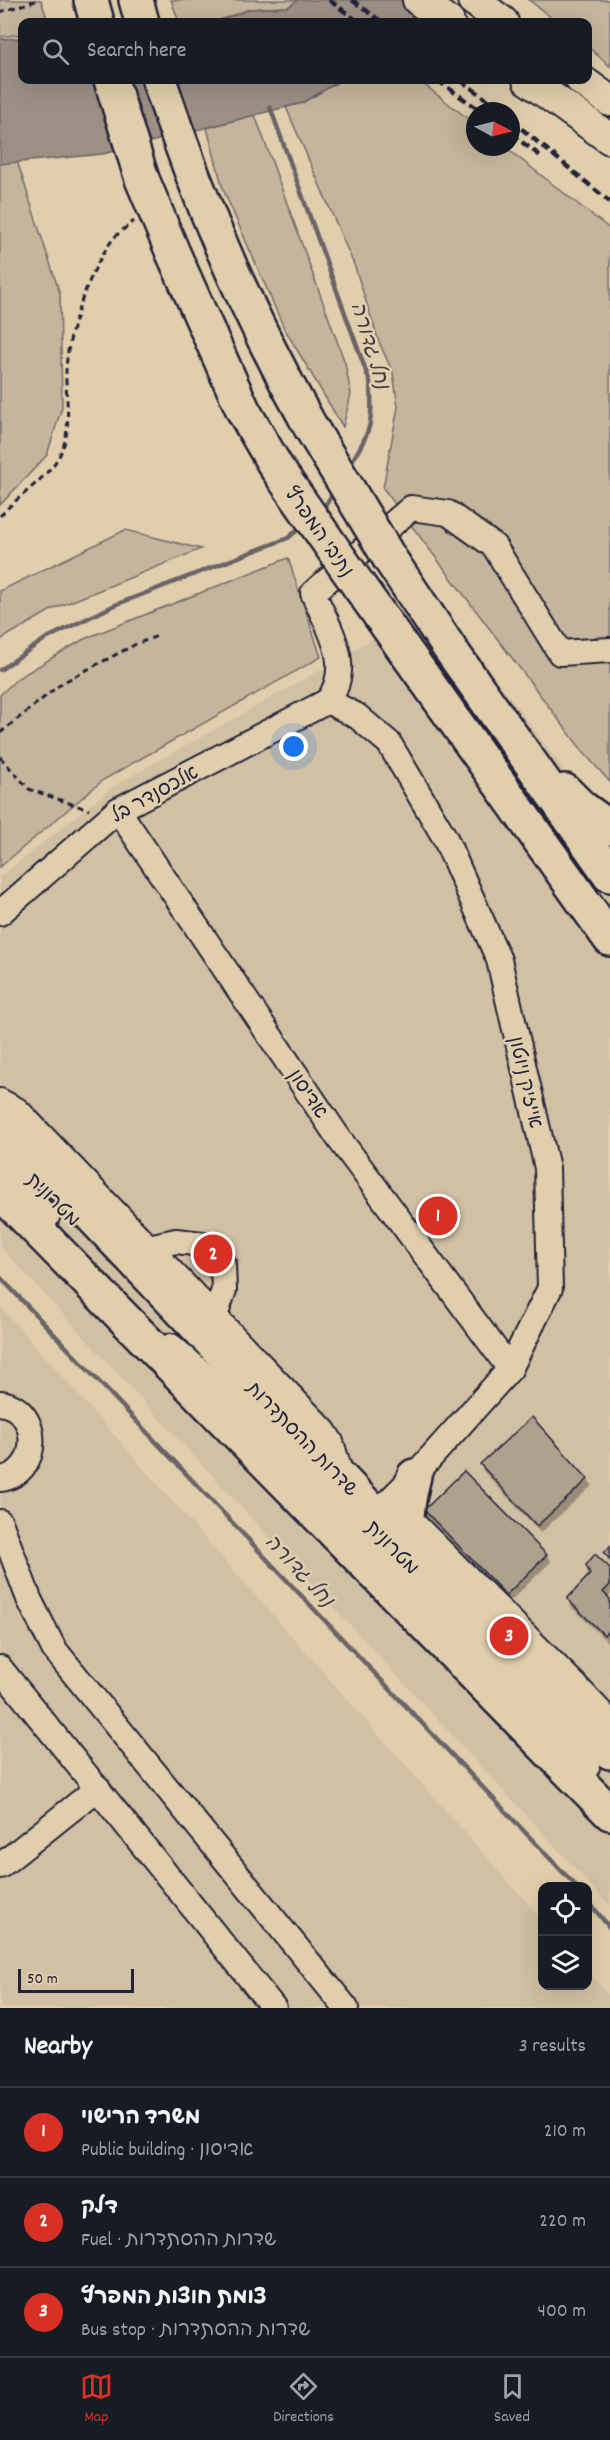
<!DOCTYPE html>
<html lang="en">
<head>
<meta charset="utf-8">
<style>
	body { margin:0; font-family:Dekko,"Playpen Sans Hebrew",sans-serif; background:#242831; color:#f1f3f6 }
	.controls { position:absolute; right:18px; bottom:18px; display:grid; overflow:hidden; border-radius:12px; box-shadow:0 6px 24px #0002 }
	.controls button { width:54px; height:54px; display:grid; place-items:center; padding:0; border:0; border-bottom:2px solid #363941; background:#171b24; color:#f1f3f6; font:30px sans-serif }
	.compass { position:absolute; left:466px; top:102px; width:54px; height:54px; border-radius:50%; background:#171b24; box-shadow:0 6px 24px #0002; rotate:97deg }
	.scale { position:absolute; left:18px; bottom:15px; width:116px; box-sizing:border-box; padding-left:6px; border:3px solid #22223b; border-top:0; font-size:16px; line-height:21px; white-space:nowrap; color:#22223b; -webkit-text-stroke:4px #e0ceac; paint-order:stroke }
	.you { position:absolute; left:294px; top:747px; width:21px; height:21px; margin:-15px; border:4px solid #fff; border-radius:50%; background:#1a73e8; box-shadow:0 0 0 9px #1a73e833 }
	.badge { display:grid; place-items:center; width:39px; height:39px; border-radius:50%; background:#d93025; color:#fff; font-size:20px; font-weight:700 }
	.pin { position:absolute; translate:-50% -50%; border:3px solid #fff; box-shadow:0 2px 6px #0006 }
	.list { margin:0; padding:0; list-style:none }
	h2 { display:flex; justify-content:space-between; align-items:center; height:78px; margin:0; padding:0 24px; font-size:26px }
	h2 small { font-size:20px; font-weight:400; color:#9ea1a6 }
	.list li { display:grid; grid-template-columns:39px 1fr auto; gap:18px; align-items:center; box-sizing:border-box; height:90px; padding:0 24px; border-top:2px solid #363941 }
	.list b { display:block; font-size:22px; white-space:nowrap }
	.list p { margin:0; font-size:20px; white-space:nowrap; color:#9ea1a6 }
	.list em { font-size:20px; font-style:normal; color:#9ea1a6 }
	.icon { flex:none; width:33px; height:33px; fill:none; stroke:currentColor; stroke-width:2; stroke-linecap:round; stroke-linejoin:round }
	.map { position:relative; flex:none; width:610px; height:2008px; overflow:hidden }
	.search { position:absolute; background:#171b24; box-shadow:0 6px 24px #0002; left:18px; right:18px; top:18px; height:66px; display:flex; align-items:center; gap:15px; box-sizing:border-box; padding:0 21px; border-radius:12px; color:#9ea1a6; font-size:22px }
	.sheet { height:348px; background:#171b24 }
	nav { display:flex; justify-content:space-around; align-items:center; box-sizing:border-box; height:84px; border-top:2px solid #363941; background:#171b24; font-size:16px; color:#9ea1a6 }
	nav a { display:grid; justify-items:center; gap:3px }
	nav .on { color:#d93025 }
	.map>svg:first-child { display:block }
</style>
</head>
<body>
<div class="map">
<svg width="610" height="2008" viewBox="0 0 610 2008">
	<defs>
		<filter id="shadow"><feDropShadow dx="3.5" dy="6" stdDeviation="0" flood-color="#0004"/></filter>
	</defs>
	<rect width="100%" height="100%" fill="#e0ceac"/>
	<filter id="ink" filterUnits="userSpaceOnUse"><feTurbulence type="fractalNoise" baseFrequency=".0167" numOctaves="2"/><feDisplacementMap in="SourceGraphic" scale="12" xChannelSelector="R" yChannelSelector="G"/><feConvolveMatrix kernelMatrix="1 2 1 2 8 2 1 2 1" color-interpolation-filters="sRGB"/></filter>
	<g filter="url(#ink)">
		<g fill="#d1c0a3">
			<path d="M437 598 576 787 610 814V1906L0 1246V877L114 786 335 662Z"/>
			<path d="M0 1306 542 1920V1986H588V1971L610 1997V2008H0Z"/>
		</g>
		<g fill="#c4b59c" stroke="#736c6c" stroke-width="1.5">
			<path d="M0 0H41L48 22H22V34L0 37Z"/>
			<path d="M171 0H298L288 7 250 9 215 22H179Z"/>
			<path d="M529 0H610V66L588 47V22H557Z"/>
			<path d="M341 80H418L475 124V147H505L610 229V782L584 753 383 488 398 407 393 373 379 342 355 267 286 107 302 103Z"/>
			<path d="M255 115 345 363 351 394 343 427 284 328 223 189 207 128Z"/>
			<path d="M17 161 60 294 62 407 47 455 0 505V164Z"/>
			<path d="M125 530 201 549 53 609 0 640V591Z"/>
			<path d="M288 558 321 657 103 780 0 867V695L18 678 84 639Z"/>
		</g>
		<g fill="#9c9084" stroke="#6b6467" stroke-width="1.5">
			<path d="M298 0H429L406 22H215L250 9 288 7Z"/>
			<path d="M22 38V80H341L302 103 103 154 0 164V39Z"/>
		</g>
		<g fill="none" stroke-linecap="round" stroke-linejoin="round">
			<g stroke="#6b6467" stroke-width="4.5">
				<path d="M270 107 370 382C374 423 371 430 349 466"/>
				<path d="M319 510 327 503 334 491"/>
				<path d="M0 670 45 639 115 605 288 538 302 526"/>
				<path d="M0 1277 576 1886"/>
				<path d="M588 1901 610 1928"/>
			</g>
		</g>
		<g fill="#aea18e" stroke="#22223b" stroke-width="1.5" filter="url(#shadow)">
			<path d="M217 1232 235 1255 209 1276 191 1253Z"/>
			<path d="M532 1417 588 1479 537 1526 480 1464Z"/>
			<path d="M464 1471 547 1555 506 1595 424 1510Z"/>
			<path d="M610 1546V1559L604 1553Z"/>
			<path d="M595 1554 610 1568V1585L603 1592 610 1599V1629L604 1635 567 1599 590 1574 586 1565Z"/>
		</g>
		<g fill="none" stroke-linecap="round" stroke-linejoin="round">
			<g stroke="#22223b" stroke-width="28">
				<g id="minor">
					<path d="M118 810 340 1140 510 1369"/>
					<path d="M0 913 118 810 328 701C354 665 329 629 313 593L411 508 448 513 494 546 560 653 610 650"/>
					<path d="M0 1101 17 1110 324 1431 331 1442 341 1475"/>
					<path d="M0 1144 30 1174"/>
					<path d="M0 1168 47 1217"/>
					<path d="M149 1247 176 1241 203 1244 223 1265 224 1290 215 1316"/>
					<path d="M171 1346 236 1403 587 1767"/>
					<path d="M0 1403C42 1408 42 1474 0 1479"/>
					<path d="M318 1514 348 1519 376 1514 414 1476 510 1369 550 1288 547 1168 499 960 445 838 389 743 357 716 328 701"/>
					<path d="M406 1516 575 1685"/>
					<path d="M0 1522 29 1599 54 1649 346 2008"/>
					<path d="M0 1668 274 2008"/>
					<path d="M561 1678 575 1685 610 1722"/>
					<path d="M0 1866 98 1788"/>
				</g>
			</g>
			<g stroke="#22223b" stroke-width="34">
				<g id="major">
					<path d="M418 0 449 22"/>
					<path d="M473 0 503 22"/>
					<path d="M528 80 610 139"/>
					<path d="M581 80 610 101"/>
				</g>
			</g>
			<g stroke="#22223b" stroke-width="38">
				<g id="highway">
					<path d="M91 0 97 22"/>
					<path d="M136 0 142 22"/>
					<path d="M111 80 142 179 173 253 243 410 276 467"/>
					<path d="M159 80C198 199 248 316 310 426"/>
					<path d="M390 559 450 649 610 875"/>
					<path d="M359 586 610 939"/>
					<path d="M565 791 581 807 610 828"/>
					<path d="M0 1120 417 1558 610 1752"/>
					<path d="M0 1192 610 1813"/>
					<path d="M414 1476C407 1505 402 1529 416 1557"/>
				</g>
			</g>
			<g stroke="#22223b" stroke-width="3" stroke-dasharray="6 4.5" stroke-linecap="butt">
				<path d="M0 12 38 0"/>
				<path d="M0 516C18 496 44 481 58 458 74 431 65 400 66 372 67 332 89 271 113 239 119 232 127 227 134 221"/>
				<path d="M0 733 62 683 136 644 160 635"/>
				<path d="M0 757 29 789 89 810"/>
			</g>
			<use href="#minor" stroke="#e0ceac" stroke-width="24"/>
			<use href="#major" stroke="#e0ceac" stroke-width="30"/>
			<use href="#highway" stroke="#e0ceac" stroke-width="33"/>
			<g stroke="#22223b" stroke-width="4.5" stroke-dasharray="9 4.5" stroke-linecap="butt">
				<path d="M329 0 359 22"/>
				<path d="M352 0 382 22"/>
				<path d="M437 80 481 111"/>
				<path d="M460 80 503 111"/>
				<path d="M511 120 610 202"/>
				<path d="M511 134 542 157"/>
			</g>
			<g stroke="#22223b" stroke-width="38" stroke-linecap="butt">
				<g id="highway-bridge">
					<path d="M310 426 390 559"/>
					<path d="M276 467 359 586"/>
				</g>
			</g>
			<use href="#highway-bridge" stroke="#e0ceac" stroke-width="33"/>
		</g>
	</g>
	<g text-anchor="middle" stroke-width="5" stroke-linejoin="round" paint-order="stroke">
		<g font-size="20" fill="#22223b" stroke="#e0ceac">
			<text transform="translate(320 531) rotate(55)" y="7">נתיבי המפרץ</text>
			<text transform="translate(154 793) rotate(-29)" y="7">אלכסנדר בל</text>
			<text transform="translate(527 1082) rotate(77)" y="7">אייזיק ניוטון</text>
			<text transform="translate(309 1093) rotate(56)" y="7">אדיסון</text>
			<text transform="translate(54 1199) rotate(45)" y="7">מטרונית</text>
			<text transform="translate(303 1438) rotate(46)" y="7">שדרות ההסתדרות</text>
			<text transform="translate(393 1547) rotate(46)" y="7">מטרונית</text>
		</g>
		<g font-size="21" font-style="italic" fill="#403e4d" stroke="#e0ceac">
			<text transform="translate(371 345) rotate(73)" y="7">נחל גדורה</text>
			<text transform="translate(300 1570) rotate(47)" y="7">נחל גדורה</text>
		</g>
	</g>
</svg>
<div class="controls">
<button><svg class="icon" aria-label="locate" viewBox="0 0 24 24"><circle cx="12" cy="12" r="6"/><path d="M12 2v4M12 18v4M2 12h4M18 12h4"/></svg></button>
<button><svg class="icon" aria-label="layers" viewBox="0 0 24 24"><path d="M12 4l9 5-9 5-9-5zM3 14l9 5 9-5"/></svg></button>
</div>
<svg class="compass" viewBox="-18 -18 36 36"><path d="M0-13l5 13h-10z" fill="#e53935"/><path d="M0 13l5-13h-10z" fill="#9ea1a6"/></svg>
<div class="scale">50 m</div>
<div class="you"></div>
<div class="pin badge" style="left:438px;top:1216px">1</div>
<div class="pin badge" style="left:213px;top:1254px">2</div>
<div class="pin badge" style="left:509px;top:1636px">3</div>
<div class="search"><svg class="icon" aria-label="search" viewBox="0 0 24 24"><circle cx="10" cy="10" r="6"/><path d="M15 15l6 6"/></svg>Search here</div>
</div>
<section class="sheet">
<h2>Nearby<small>3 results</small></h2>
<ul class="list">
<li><span class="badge">1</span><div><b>משרד הרישוי</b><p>Public building · אדיסון</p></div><em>210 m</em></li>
<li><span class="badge">2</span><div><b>דלק</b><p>Fuel · שדרות ההסתדרות</p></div><em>220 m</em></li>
<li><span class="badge">3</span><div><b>צומת חוצות המפרץ</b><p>Bus stop · שדרות ההסתדרות</p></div><em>400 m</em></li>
</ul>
</section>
<nav>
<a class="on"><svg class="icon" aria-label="map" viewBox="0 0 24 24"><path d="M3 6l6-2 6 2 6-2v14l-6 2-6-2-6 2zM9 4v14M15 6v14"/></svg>Map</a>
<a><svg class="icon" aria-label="directions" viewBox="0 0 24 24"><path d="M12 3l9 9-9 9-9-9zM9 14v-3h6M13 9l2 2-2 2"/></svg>Directions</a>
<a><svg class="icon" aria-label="saved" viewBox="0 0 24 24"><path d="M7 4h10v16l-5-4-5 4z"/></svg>Saved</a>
</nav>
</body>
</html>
